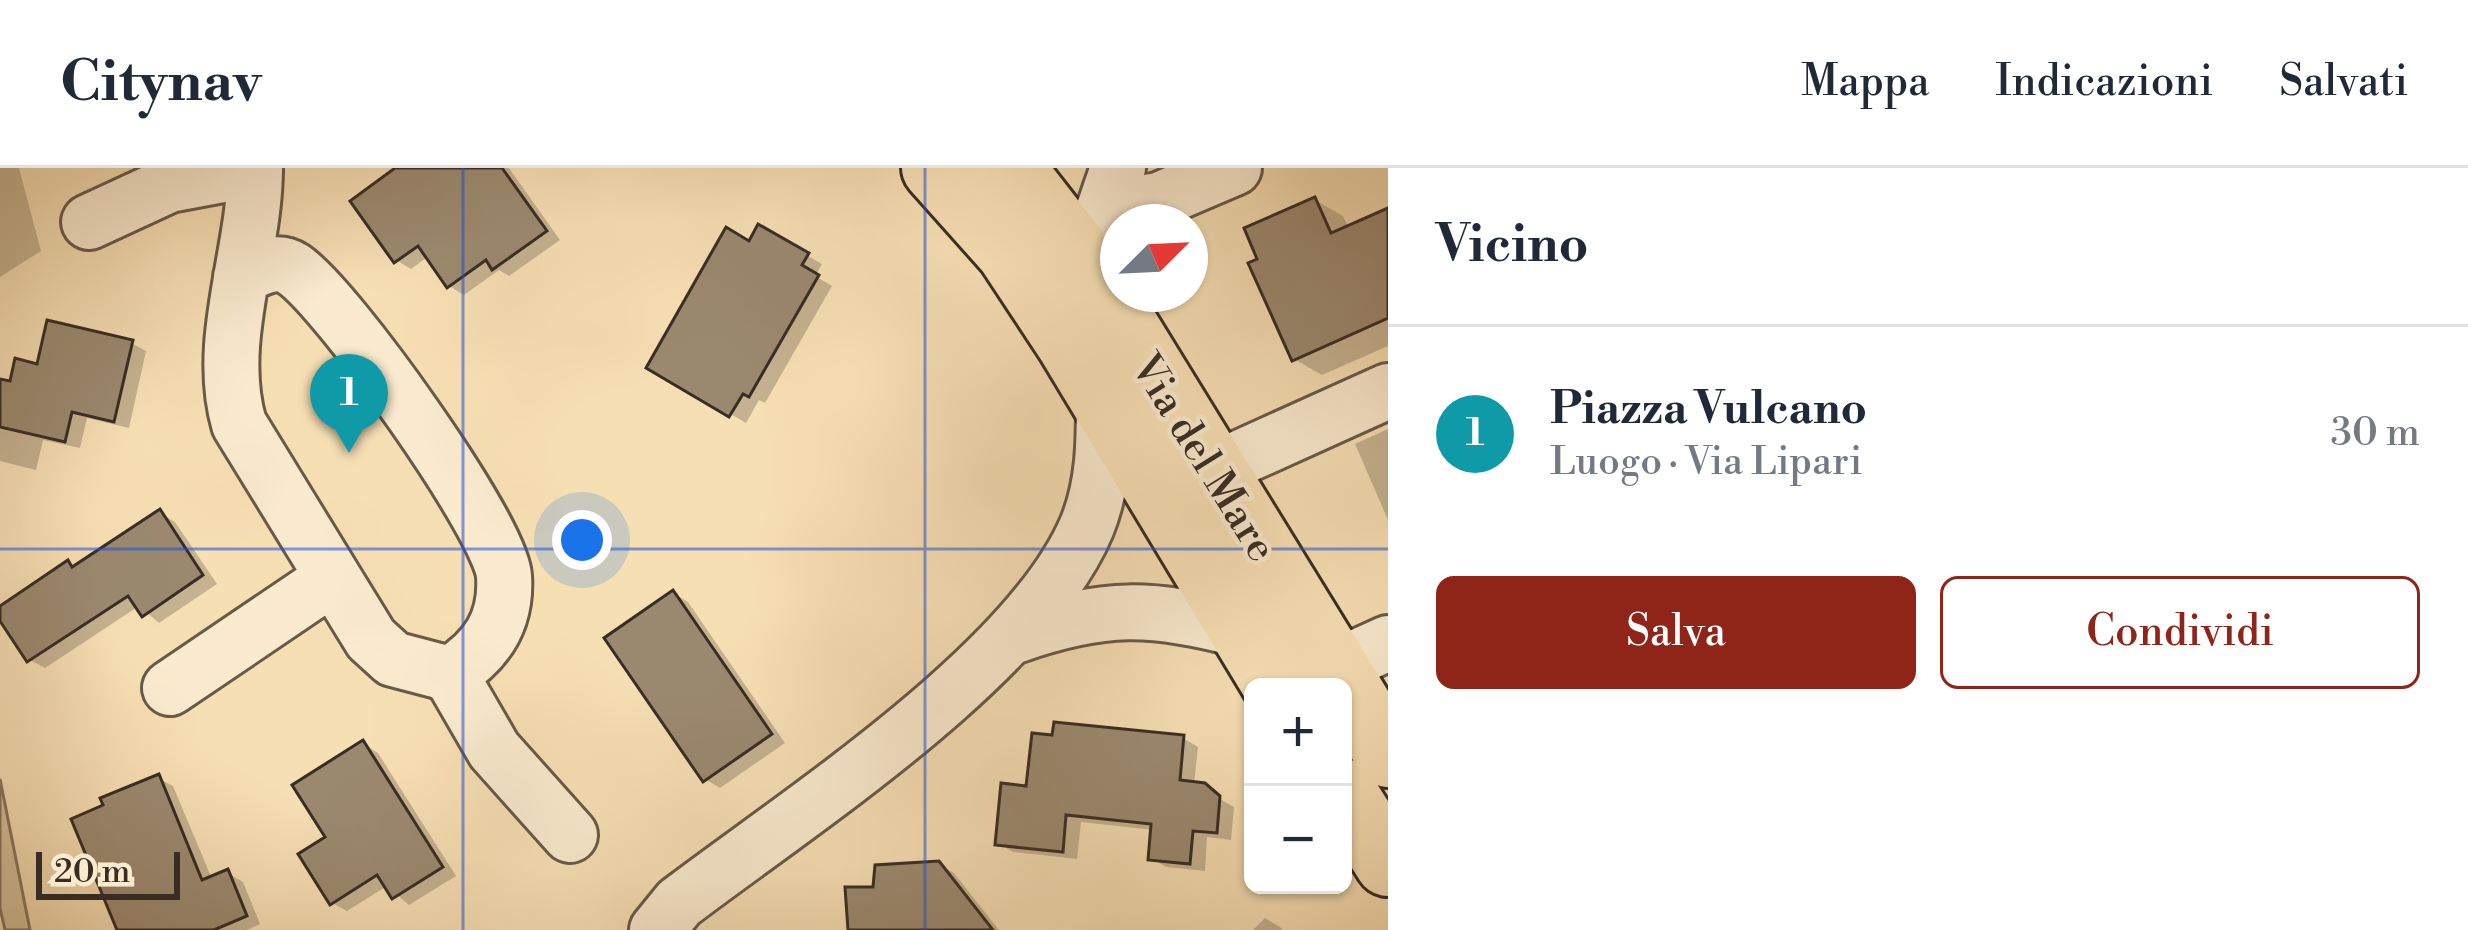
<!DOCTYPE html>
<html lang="it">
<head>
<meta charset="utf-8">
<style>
	body { margin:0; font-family:"Libre Bodoni",serif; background:#f2f2f3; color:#1f2937 }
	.controls { position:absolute; right:36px; bottom:36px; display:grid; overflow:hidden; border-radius:18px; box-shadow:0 3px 9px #0004 }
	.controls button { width:108px; height:108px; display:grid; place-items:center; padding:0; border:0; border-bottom:3px solid #e0e1e3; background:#fff; color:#1f2937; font:60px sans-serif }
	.compass { position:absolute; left:1100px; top:36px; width:108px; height:108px; border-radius:50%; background:#fff; box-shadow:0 3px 9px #0004; rotate:66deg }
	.scale { position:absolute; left:36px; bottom:30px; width:144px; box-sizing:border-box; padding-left:12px; border:6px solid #382c24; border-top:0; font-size:33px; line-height:42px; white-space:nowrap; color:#382c24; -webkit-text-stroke:9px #faeace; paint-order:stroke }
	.you { position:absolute; left:582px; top:372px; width:42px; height:42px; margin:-30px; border:9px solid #fff; border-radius:50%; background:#1a73e8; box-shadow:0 0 0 18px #1a73e833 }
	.badge { display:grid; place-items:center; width:78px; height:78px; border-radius:50%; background:#8f2418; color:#fff; font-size:39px; font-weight:700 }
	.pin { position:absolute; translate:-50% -99px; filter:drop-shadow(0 3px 6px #0008) }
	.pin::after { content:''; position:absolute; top:63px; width:42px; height:36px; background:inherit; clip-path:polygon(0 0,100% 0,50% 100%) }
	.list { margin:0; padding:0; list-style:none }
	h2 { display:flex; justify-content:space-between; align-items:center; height:156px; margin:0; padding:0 48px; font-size:51px }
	h2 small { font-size:39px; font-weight:400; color:#747a83 }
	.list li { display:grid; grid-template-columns:78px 1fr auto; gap:36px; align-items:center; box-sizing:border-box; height:216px; padding:0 48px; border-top:3px solid #e0e1e3 }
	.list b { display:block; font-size:45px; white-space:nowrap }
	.list p { margin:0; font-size:39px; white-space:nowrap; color:#747a83 }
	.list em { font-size:39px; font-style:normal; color:#747a83 }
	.actions { display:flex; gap:24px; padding:36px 48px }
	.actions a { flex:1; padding:27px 0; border:3px solid #8f2418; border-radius:18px; text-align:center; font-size:42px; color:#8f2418 }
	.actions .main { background:#8f2418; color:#fff }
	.map { position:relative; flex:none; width:1388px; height:762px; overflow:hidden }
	header { display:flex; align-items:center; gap:72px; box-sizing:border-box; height:168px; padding:0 60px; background:#fff; border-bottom:3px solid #e0e1e3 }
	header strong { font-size:57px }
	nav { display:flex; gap:66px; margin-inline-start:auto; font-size:42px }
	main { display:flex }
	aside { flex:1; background:#fff }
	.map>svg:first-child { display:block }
</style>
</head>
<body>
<header>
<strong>Citynav</strong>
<nav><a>Mappa</a><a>Indicazioni</a><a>Salvati</a></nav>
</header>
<main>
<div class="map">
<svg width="1388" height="762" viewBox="0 0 1388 762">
	<rect width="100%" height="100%" fill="#f7dfb4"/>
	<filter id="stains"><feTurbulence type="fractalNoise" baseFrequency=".00167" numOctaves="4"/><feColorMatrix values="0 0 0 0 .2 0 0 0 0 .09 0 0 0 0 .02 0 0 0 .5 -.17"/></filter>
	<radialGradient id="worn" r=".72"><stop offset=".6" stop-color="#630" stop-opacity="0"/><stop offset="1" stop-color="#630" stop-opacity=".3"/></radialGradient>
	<path fill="#d7c19c" stroke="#887660" stroke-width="3" d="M0 611 30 762H5L0 740Z"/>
	<g fill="#0003">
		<path d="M0 0H19L41 83 0 109Z"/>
		<path d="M400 0H509L560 72 509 108 499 102 464 127 449 118 429 88 411 101 396 92Z"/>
		<path d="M1315 32 1343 48 1349 61 1388 43V178L1322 207 1294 191Z"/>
		<path d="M759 60 822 96 815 108 832 118 765 235 759 232 746 255 650 199Z"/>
		<path d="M131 175 146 183 129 260 87 250 80 280 43 272 36 302 0 293V214L12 217 39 199Z"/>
		<path d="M1388 261V352L1355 276Z"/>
		<path d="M160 345 175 354 217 416 159 455 139 438 45 500 30 492 0 442Z"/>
		<path d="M673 425 688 434 785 575 720 620 705 611Z"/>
		<path d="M1183 570 1198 579 1194 616 1234 639 1231 672 1207 669 1205 703 1166 699 1151 690 1154 662 1081 654 1077 691 1013 684 998 675 1029 621Z"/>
		<path d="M363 576 378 585 456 708 409 737 387 718 347 743 332 735 329 670Z"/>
		<path d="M158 610 173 618 212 711 228 705 243 714 260 756 247 762H127Z"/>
		<path d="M938 696 954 705 999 762H851L876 722Z"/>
		<path d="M1265 750 1280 759 1283 762H1253Z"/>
	</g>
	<g fill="#9b896f" stroke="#382c24" stroke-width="3">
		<path d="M395 0H502L547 63 492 102 486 92 447 120 418 78 394 95 350 33Z"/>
		<path d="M1315 29 1331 65 1388 40V150L1292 193 1248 95 1257 91 1244 60Z"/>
		<path d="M758 56 809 85 802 97 819 107 749 229 743 226 729 249 646 200 726 59 749 73Z"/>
		<path d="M47 152 133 172 114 254 72 244 65 274 0 259V211L10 213 15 190 37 196Z"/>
		<path d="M160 341 203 407 142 449 128 428 27 494 0 453V438L68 392 72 399Z"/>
		<path d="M673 422 772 566 703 614 604 470Z"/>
		<path d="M1054 554 1184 567 1180 612 1205 615 1220 628 1217 665 1193 663 1190 696 1148 692 1151 656 1066 647 1063 684 995 677 1001 615 1026 618 1032 565 1052 567Z"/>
		<path d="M363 572 443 699 392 731 377 707 330 737 298 686 325 669 292 617Z"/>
		<path d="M159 606 202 712 228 701 247 748 214 762H117L71 651 103 637 100 630Z"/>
		<path d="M939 693 993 762H848L845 719H873L875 697Z"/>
	</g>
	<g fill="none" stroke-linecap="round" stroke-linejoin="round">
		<g stroke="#685948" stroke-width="60">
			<g id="minor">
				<path d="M1104 41 1159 32 1234 0"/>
				<path d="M89 54 169 17 255 1"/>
				<path d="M241 109C257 101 276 90 293 101 337 130 501 360 504 408 507 453 487 483 450 506L393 491 371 471 239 256C215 173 255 84 255 0"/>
				<path d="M1111 136 1104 41 1118 0"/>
				<path d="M1213 302 1388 223"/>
				<path d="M1015 468C1103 437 1152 438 1241 462"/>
				<path d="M1335 499 1388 475"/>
				<path d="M450 506 494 582 570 667"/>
				<path d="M170 520 331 411"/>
				<path d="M657 762 679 735C800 643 1029 496 1087 358 1104 316 1104 275 1104 231"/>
			</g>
		</g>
		<g stroke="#382c24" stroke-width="72">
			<g id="major">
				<path d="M935 0 1009 83 1069 174 1277 519"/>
				<path d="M1011 0 1089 100 1388 586"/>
				<path d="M1343 624 1388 695"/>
			</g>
		</g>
		<use href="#minor" stroke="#faeace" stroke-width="54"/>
		<use href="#major" stroke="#f7dfb4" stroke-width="66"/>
	</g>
	<path fill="none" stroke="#1d4ed8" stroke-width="3" stroke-opacity="0.55" d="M463 0V762M925 0V762M0 381H1388"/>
	<g text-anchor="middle" stroke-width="9" stroke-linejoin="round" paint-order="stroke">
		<g font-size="42" fill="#382c24" stroke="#faeace">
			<text transform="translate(1205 289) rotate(58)" y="15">Via del Mare</text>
		</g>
	</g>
	<rect width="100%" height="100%" filter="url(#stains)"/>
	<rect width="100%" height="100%" fill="url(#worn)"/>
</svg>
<div class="controls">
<button>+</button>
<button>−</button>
</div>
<svg class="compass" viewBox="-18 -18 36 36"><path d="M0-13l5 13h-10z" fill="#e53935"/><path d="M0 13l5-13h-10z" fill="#747a83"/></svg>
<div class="scale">20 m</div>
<div class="you"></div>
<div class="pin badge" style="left:349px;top:285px;background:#0f9aa8">1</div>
</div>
<aside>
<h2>Vicino<small></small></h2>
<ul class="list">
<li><span class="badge" style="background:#0f9aa8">1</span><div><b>Piazza Vulcano</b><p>Luogo · Via Lipari</p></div><em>30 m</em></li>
</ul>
<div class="actions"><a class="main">Salva</a><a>Condividi</a></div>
</aside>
</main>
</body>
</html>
